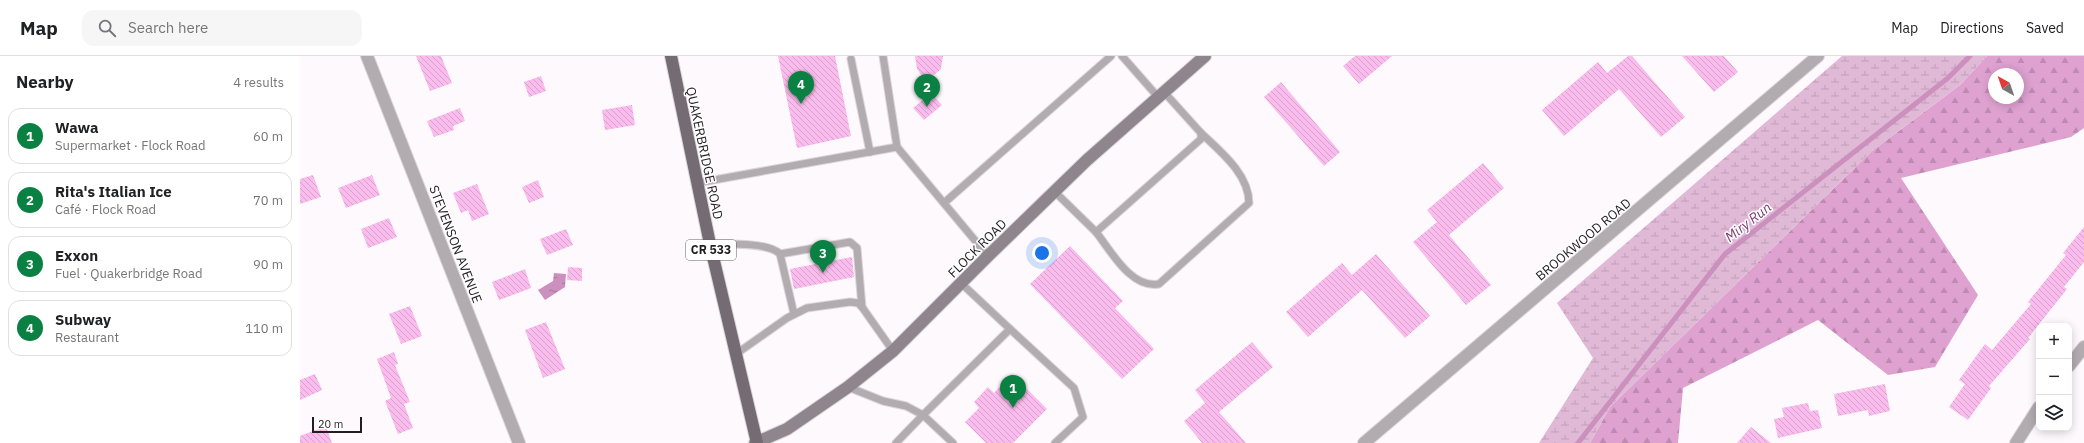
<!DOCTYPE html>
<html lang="en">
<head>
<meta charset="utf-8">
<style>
	body { margin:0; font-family:"IBM Plex Sans",sans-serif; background:#f6f6f6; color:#202124 }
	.controls { position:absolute; right:12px; bottom:12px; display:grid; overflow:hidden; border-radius:8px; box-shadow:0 2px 10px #0003 }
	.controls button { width:36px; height:36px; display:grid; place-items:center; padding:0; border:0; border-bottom:1px solid #e0e0e0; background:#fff; color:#202124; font:20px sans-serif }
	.compass { position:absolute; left:1688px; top:12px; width:36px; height:36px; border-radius:50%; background:#fff; box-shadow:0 2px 10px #0003; rotate:320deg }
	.scale { position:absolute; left:12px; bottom:10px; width:50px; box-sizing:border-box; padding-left:4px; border:2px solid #211d20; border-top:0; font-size:11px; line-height:14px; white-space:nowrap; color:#211d20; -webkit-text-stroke:3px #fff; paint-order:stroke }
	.you { position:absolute; left:742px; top:197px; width:14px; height:14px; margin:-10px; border:3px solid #fff; border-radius:50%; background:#1a73e8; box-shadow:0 0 0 6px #1a73e833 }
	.badge { display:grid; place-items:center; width:26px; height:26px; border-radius:50%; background:#0b8043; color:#fff; font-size:13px; font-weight:700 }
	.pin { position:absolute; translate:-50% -33px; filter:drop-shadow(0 1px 2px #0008) }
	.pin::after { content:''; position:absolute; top:21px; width:14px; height:12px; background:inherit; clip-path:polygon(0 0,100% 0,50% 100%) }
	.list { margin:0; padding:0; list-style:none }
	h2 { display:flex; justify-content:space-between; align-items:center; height:52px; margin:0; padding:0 16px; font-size:17px }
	h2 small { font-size:13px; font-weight:400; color:#757577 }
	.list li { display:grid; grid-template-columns:26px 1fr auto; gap:12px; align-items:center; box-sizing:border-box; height:56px; margin:0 8px 8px; padding:0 8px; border:1px solid #e0e0e0; border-radius:12px }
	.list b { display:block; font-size:15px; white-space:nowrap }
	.list p { margin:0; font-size:13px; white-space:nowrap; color:#757577 }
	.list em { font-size:13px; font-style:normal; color:#757577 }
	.icon { flex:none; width:22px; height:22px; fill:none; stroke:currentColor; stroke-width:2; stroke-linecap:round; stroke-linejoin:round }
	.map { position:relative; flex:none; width:1784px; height:387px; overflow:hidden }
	header { display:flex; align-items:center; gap:24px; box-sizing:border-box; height:56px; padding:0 20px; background:#fff; border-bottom:1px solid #e0e0e0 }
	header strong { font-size:19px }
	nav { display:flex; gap:22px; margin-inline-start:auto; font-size:14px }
	.search { width:280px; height:36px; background:#f6f6f6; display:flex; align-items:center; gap:10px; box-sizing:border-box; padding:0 14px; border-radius:12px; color:#757577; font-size:15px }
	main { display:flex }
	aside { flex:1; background:#fff }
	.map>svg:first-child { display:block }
</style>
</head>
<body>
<header>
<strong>Map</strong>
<div class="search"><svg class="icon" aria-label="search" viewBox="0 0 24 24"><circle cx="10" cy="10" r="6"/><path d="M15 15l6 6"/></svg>Search here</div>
<nav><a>Map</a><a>Directions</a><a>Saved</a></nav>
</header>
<main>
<aside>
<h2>Nearby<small>4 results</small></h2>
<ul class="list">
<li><span class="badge">1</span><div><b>Wawa</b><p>Supermarket · Flock Road</p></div><em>60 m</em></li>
<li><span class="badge">2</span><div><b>Rita's Italian Ice</b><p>Café · Flock Road</p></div><em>70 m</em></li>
<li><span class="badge">3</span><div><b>Exxon</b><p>Fuel · Quakerbridge Road</p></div><em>90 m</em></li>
<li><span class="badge">4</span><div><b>Subway</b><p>Restaurant</p></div><em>110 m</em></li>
</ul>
</aside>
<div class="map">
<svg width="1784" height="387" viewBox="0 0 1784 387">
	<defs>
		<pattern id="forest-firs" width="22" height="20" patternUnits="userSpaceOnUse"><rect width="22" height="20" fill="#dea1d0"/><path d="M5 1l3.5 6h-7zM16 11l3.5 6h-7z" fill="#be8ab2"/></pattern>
		<pattern id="wetland-marsh" width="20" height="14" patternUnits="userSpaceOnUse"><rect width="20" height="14" fill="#e0b9d7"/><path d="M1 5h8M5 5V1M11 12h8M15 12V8" fill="none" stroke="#c09fb8"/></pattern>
		<pattern id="water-ripples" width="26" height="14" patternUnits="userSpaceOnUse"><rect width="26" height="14" fill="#cc90be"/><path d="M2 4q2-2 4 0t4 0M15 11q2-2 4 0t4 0" fill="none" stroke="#a5759a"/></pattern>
		<pattern id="building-back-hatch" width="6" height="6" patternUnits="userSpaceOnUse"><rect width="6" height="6" fill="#fabcec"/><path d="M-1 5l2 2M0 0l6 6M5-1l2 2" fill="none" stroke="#d6a1ca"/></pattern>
	</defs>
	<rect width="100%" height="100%" fill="#fef9fd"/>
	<path fill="url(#forest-firs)" fill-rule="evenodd" d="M1687 0H1784V72L1771 81 1601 122 1678 239 1635 311 1588 319 1518 264 1383 332 1378 387H1290L1310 351 1572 95 1660 29ZM1694 18H1718V42H1694Z"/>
	<path fill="url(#wetland-marsh)" d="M1542 0H1687L1660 29 1572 95 1310 351 1290 387H1239L1293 302 1257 247Z"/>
	<path fill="url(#water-ripples)" d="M254 217 266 218 265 231 245 244 238 234 253 225Z"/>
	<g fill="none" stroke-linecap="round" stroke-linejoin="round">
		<path stroke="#cc90be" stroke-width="5" d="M1278 387 1425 198 1648 22 1670 0"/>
	</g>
	<g fill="url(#building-back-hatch)">
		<path d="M116 0H141L152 27 130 35Z"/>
		<path d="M478 0H535L551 80 497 92Z"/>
		<path d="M615 0H643L641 13 626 26 617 13Z"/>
		<path d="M1055 0H1092L1059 28 1043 10Z"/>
		<path d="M1328 0H1332L1385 61 1361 81 1319 33 1264 80 1242 54 1298 6 1307 17Z"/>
		<path d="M1382 0H1424L1438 16 1414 36Z"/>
		<path d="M241 20 246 35 229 41 224 26Z"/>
		<path d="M981 26 1040 96 1024 110 964 41Z"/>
		<path d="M631 37 642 49 624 64 613 52Z"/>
		<path d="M332 49 335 69 305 74 302 54Z"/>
		<path d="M160 52 165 65 153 70 154 74 134 81 127 65Z"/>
		<path d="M1183 107 1204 132 1149 179 1191 229 1166 249 1113 186 1137 166 1127 154Z"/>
		<path d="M13 119 21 141 0 148V123Z"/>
		<path d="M72 119 80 139 46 152 38 132Z"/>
		<path d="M238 124 244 141 229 147 222 131Z"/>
		<path d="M177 128 189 158 172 165 168 154 161 157 153 137Z"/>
		<path d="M89 162 97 181 68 192 61 173Z"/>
		<path d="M1784 171V206L1764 231 1767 233 1728 282 1730 283 1689 330 1691 332 1668 364 1649 351 1665 328 1659 324 1685 288 1692 294 1731 248 1728 246 1766 199 1763 197Z"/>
		<path d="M266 173 273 189 247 199 240 183Z"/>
		<path d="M770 190 823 245 815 252 854 293 822 323 730 228Z"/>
		<path d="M1076 198 1130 260 1105 282 1062 234 1008 281 986 256 1042 207 1052 219Z"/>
		<path d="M552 201 554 221 494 233 490 213Z"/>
		<path d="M268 211 282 212V225L267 224Z"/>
		<path d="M225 213 231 232 199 244 192 226Z"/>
		<path d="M110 250 122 280 101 288 89 258Z"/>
		<path d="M246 266 265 313 243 322 225 274Z"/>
		<path d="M952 286 973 311 919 356 946 387H902L884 365 905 347 895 334Z"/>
		<path d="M94 296 98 308 95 309 110 346 104 348 113 372 98 378 85 345 91 342 77 303Z"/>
		<path d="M15 318 22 334 0 344V324Z"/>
		<path d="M712 318 747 353 713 387H686L665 366 679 352 674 346 688 331 694 337Z"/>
		<path d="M1585 328 1590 355 1569 360 1568 354 1538 360 1534 338Z"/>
		<path d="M1508 347 1510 355 1518 354 1522 372 1478 382 1474 363 1484 361 1482 352Z"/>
		<path d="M26 370 32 387H0V380Z"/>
		<path d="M1451 371 1471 387H1437Z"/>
	</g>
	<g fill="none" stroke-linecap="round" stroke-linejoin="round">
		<g stroke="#dbd6da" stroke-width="9">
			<g id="service">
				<path d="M822 0 858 41"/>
				<path d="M551 3 570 96"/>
				<path d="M597 91 688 200"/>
				<path d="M397 127 597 91 583 0"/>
				<path d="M755 136 796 176 901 83V77L864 36"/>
				<path d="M644 147 811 0"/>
				<path d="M796 176C811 195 831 233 859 228L949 147C949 118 920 95 901 77"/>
				<path d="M410 188C426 188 469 186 480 198L494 258"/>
				<path d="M480 198 550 186 557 192 562 251"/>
				<path d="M710 273 774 332 783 361 755 387"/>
				<path d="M436 298 487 262 507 252 550 246 558 247 562 251 593 295"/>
				<path d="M548 331 583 345 606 350 623 359 596 387"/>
				<path d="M653 387 623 359 710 273 662 228"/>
			</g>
		</g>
		<g stroke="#dbd6da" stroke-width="14">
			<g id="minor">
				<path d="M67 0 219 387"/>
				<path d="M1769 310 1784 291"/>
				<path d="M1064 387 1518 0"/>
				<path d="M1716 387 1739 351"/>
			</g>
		</g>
		<g stroke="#dbd6da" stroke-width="14">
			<path id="secondary" d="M455 387 487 373 548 331 593 295 688 200 787 104 905 0"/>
		</g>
		<g stroke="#dbd6da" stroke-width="14">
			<path id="primary" d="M371 0 410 188 457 387"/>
		</g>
		<use href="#service" stroke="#b2acb0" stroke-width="7"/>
		<use href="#minor" stroke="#b2acb0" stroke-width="12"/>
		<use href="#secondary" stroke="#8e868c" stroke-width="12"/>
		<use href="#primary" stroke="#756c73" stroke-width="12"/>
	</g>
	<g text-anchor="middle" stroke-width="3" stroke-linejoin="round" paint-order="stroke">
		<rect fill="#fff" stroke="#646163" stroke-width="1" x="386" y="184" width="50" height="20" rx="3"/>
		<g font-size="12" font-weight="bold" fill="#211d20">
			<text x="411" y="198">CR 533</text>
		</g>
		<g font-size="13" fill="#211d20" stroke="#fff">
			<text transform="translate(405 97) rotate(78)" y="5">QUAKERBRIDGE ROAD</text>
			<text transform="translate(1283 183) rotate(-40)" y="5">BROOKWOOD ROAD</text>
			<text transform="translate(156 188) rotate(69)" y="5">STEVENSON AVENUE</text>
			<text transform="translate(677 192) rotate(-45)" y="5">FLOCK ROAD</text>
		</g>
		<g font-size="14" font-style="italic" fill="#7f3873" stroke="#fff">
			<text transform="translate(1448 166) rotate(-38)" y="5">Miry Run</text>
		</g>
	</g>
</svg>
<div class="controls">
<button>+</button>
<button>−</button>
<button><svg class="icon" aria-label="layers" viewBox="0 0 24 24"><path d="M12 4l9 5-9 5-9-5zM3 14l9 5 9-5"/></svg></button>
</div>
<svg class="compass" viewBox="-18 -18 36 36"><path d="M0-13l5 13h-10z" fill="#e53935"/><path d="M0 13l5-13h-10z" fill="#757577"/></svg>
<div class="scale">20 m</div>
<div class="you"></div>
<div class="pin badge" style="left:713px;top:352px">1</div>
<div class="pin badge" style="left:627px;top:51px">2</div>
<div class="pin badge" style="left:523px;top:217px">3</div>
<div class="pin badge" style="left:501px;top:48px">4</div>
</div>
</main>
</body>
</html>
